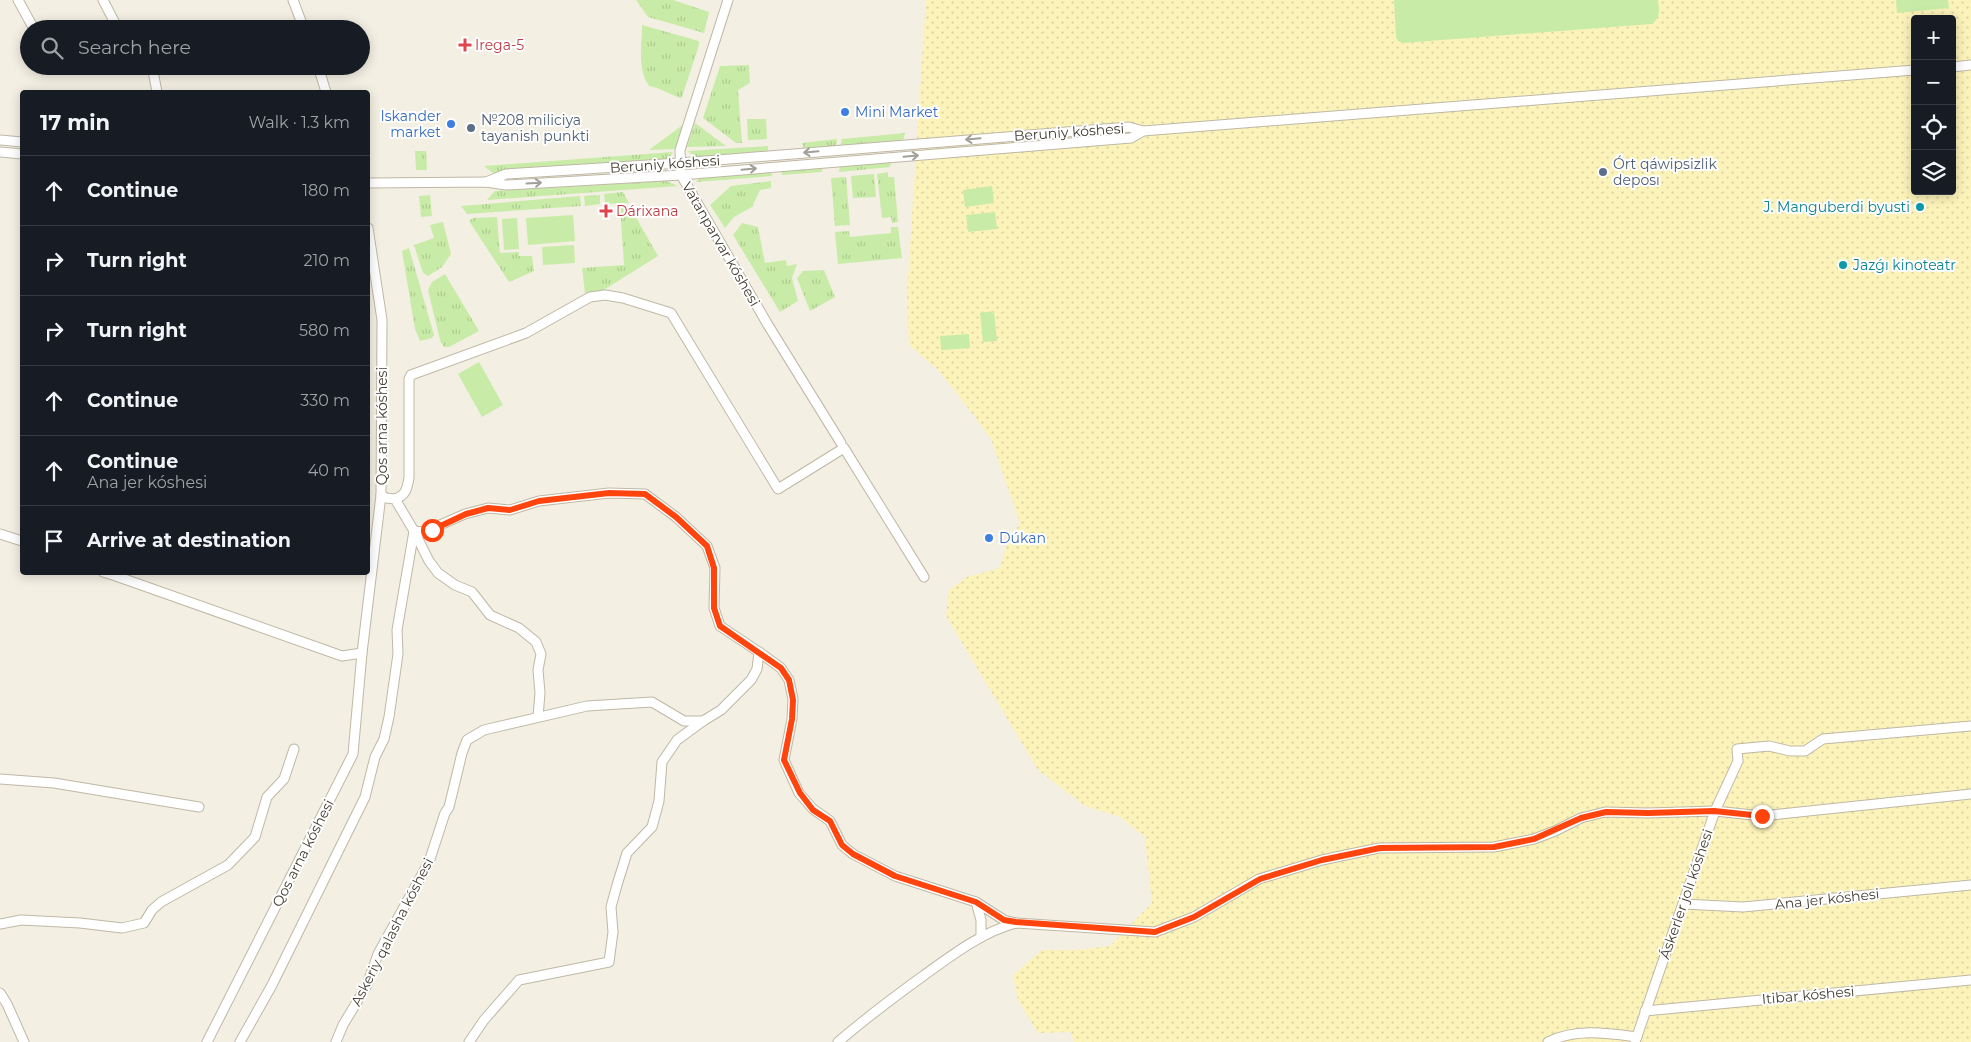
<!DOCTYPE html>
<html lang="en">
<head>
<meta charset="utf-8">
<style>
	body { margin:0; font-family:Montserrat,sans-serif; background:#20242c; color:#f1f3f6 }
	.controls { position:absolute; right:15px; top:15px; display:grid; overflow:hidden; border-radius:5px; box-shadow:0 2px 12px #0003 }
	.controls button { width:45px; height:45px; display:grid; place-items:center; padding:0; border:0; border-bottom:1px solid #363941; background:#171b24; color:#f1f3f6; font:25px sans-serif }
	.stop { position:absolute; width:15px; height:15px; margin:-11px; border:4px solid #ff440e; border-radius:50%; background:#fff }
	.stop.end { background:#ff440e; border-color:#fff; box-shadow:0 1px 5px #0008 }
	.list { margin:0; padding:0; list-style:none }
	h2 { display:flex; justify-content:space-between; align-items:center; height:65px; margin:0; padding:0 20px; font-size:21px }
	h2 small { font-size:16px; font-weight:400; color:#9ea1a6 }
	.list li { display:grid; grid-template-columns:32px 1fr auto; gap:15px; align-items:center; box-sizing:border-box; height:70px; padding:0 20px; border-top:1px solid #363941 }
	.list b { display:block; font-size:19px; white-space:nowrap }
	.list p { margin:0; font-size:16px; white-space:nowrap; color:#9ea1a6 }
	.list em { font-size:16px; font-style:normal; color:#9ea1a6 }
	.icon { flex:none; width:28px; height:28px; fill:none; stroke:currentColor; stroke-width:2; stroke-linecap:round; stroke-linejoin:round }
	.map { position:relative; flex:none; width:1971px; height:1042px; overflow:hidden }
	.search { position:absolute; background:#171b24; box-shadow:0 2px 12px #0003; left:20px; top:20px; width:350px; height:55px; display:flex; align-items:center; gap:12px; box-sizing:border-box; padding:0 18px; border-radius:28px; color:#9ea1a6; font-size:19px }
	.panel { position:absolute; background:#171b24; box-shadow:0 2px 12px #0003; left:20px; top:90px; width:350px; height:485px; border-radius:5px }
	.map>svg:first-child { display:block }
</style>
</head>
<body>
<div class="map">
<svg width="1971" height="1042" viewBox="0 0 1971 1042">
	<defs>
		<pattern id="grass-tufts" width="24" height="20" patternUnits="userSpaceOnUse" patternTransform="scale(1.25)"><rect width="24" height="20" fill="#c8eca7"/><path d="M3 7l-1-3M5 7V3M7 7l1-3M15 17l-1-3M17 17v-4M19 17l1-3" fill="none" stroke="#adcb90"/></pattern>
		<pattern id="sand-dots" width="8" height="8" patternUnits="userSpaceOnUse" patternTransform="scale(1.25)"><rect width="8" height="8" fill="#fcf3ba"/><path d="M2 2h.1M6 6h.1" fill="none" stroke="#d9d1a0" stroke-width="1.8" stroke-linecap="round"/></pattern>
	</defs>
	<rect width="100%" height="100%" fill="#f3efe3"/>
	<g fill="url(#grass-tufts)">
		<path d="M636 0H673L709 12 704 33 648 17Z"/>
		<path d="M642 25 699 41V45L682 97 680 98 657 88 649 86C637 68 642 46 642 25Z"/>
		<path d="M749 65 750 83 738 90 742 143H736L703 118 720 66Z"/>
		<path d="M766 119 767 139 748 140 747 119Z"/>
		<path d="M695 123 726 146 687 147Z"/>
		<path d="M684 124 676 149 649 150Z"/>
		<path d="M905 133 903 141 840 148 842 139Z"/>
		<path d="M837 139 836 148 804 150 802 143Z"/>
		<path d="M768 146V152L696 158 688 151Z"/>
		<path d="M415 151H426L427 170H416Z"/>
		<path d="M673 152 670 157 662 162 493 173 484 166Z"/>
		<path d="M891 162 890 167 839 172 840 166Z"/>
		<path d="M823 167 822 172 782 175 781 170Z"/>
		<path d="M771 171 772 176 696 182 702 176Z"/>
		<path d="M888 172V177H894L898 222 892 223 891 217 882 218 877 174Z"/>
		<path d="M874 174 876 197 853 198 851 176Z"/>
		<path d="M846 177 850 225 835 226 831 178Z"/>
		<path d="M666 181 678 186 487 200 495 191Z"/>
		<path d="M771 181V188L760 190 752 207 734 217 725 228 710 205 731 186Z"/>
		<path d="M623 192 629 203 605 204 604 194Z"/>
		<path d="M430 195 432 216 421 217 419 196Z"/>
		<path d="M600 195V204L585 206 584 196Z"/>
		<path d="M580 196 581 206 467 214 461 206Z"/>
		<path d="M630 207 658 256 594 296 585 293 582 268 624 265 620 208Z"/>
		<path d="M497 217 500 253 519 252V256H532L534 271 509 282 469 221 473 218Z"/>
		<path d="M443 222 451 254 442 267 428 276 423 273 414 245 434 238 430 225Z"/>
		<path d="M742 223 758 227 765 263 786 260 787 266 797 264 792 278 798 301 780 312 733 235Z"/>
		<path d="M891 227H898L902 258 838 264 835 232 849 231 850 237 891 233Z"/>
		<path d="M409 248 434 335 432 338 420 341 415 329 402 251Z"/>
		<path d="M824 270 835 297 810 311 797 278 803 271Z"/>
		<path d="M445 274 479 331 449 347H444L440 340 428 290 432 282Z"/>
	</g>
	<path fill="url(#sand-dots)" fill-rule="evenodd" d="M926 0H1971V1042H1074L1070 1032 1038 1033 1018 1000 1013 975 1042 950H1077L1110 946 1152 903 1145 837 1120 817 1085 806 1038 770 946 616 949 590 967 577 1000 568 1007 544 1020 523 991 439 959 396 938 370 909 345 907 295ZM1915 19H1952V191H1915Z"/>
	<g fill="#c8eca7">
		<path d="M1394 0H1658C1659 10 1661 17 1652 24L1403 43 1398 41 1396 37Z"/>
		<path d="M1896 0H1948L1949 8 1897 13Z"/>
		<path d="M992 186 994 203 965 207 963 190Z"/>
		<path d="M995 212 997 229 968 232 966 215Z"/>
		<path d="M573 215 575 241 528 245 526 218Z"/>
		<path d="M517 218 519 249 504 250 502 219Z"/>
		<path d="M574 245 575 263 543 265 542 247Z"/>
		<path d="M994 311 997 341 983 342 980 313Z"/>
		<path d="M969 334 970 348 941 350 940 336Z"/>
		<path d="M479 362 503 405 482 417 458 374Z"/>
	</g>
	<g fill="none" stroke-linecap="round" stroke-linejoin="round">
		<g stroke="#bfb8a5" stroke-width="11">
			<g id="minor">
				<path d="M18 0 34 29"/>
				<path d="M103 0 118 29"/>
				<path d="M293 0 304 29"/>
				<path d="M728 0 680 150 681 175 768 325 841 443"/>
				<path d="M55 66 56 67"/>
				<path d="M152 66 157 92"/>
				<path d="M318 66 326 92"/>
				<path d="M1952 67 1971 65"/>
				<path d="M0 140 22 142"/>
				<path d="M0 152 22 154"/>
				<path d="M486 182 506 174 680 163 1129 127 1143 131 1915 70"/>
				<path d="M368 183 486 182 506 185 681 175 1131 138 1143 131"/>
				<path d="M381 495 386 498 395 499 414 531 429 561 438 573 455 585 472 592 490 615 519 628 536 642 541 654 538 670 540 693 538 717"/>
				<path d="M395 499C406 495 407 489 409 478V379L411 375 526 333 590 297 605 295 623 298 671 313 778 489 844 448 924 577"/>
				<path d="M0 534 22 541"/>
				<path d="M103 572 113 575 342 656 362 653"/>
				<path d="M759 652 781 668 789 680 793 699 792 719 784 760 799 793 813 809 830 821 842 845 853 854 895 876 976 902 1004 920 1016 923"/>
				<path d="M0 779 54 783 199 807"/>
				<path d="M976 902 981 920V937"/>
				<path d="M1683 904 1743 907 1971 885"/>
				<path d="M0 924 21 920 80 923 122 928 144 923 152 910 161 902 228 865 255 837 267 797 284 779 294 749"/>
				<path d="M0 993 7 1004 24 1042"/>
				<path d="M1645 1011 1971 980"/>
				<path d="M207 1042 353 754 362 653 381 495 382 320 368 228"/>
				<path d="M240 1042 272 985 365 797 375 757 384 739 389 717 398 654 397 630 414 531"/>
				<path d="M336 1042 343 1025 367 985 378 954 429 862 445 813 449 807 462 753 467 740 484 730 587 706 652 702 684 721H703L721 710 751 680 757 669 759 652 720 626 714 608 715 568 707 546 676 517 645 494 609 493 539 501 510 510 488 508 465 514 424 532 414 531"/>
				<path d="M469 1042 484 1020 519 980 609 962 613 932 611 907 617 885 627 853 652 827 659 801 662 762 677 740 703 721"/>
				<path d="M838 1042C866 1018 894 997 923 976 952 955 982 932 1016 923L1155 932 1194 917 1259 879 1322 860 1379 848 1494 847 1534 839 1555 831 1581 818 1605 812 1648 813 1715 811 1762 816 1971 794"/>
				<path d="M1548 1042C1576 1028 1607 1033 1637 1037"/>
				<path d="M1635 1042 1715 811 1738 761 1737 749 1769 746 1790 751H1805L1823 739 1971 726"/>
			</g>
		</g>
		<use href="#minor" stroke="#fff" stroke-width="9"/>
	</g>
	<defs><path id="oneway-shaft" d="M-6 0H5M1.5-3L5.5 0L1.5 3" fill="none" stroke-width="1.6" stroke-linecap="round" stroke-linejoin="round" transform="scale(1.25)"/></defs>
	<g stroke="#a29f99">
		<use href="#oneway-shaft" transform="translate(973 139) rotate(175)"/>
		<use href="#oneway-shaft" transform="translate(811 152) rotate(175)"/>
		<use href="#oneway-shaft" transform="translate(911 156) rotate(-5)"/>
		<use href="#oneway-shaft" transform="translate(749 169) rotate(-5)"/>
		<use href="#oneway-shaft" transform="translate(534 183) rotate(-3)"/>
	</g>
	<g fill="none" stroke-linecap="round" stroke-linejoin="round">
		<path stroke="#ff440e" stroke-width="6" d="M432 530 466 514 488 508 510 510 539 501 609 493 645 494 676 517 707 546 714 568V608L720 626 781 668 789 680 793 700 792 719 784 760 800 793 813 810 830 821 842 845 853 854 895 876 976 902 1004 920 1016 922 1155 932 1194 917 1260 879 1322 860 1380 848 1494 847 1534 839 1581 818 1606 812 1648 813 1714 811 1762 816"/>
	</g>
	<g fill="#e0444e" stroke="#fff" stroke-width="2">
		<path d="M462.5 37.5h5v5h5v5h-5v5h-5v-5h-5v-5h5z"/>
		<path d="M603.5 203.5h5v5h5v5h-5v5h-5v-5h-5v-5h5z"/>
	</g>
	<g fill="#3f7fe0" stroke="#fff" stroke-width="2">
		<circle cx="845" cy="112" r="5"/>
		<circle cx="451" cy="124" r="5"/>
		<circle cx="989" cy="538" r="5"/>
	</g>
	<g fill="#5c6f8a" stroke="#fff" stroke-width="2">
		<circle cx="471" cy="128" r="5"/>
		<circle cx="1603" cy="172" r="5"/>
	</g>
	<g fill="#0f9aa8" stroke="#fff" stroke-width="2">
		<circle cx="1920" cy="207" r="5"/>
		<circle cx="1843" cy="265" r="5"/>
	</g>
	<g text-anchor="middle" stroke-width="4" stroke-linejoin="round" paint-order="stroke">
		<g font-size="14" fill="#be3a42" stroke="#fff" text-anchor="start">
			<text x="475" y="50">Irega-5</text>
			<text x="616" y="216">Dárixana</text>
		</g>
		<g font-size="14" fill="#366cbe" stroke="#fff" text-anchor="start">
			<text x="855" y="117">Mini Market</text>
			<text x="441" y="121" text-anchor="end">Iskander<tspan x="441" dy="16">market</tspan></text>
			<text x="999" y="543">Dúkan</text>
		</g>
		<g font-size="14" fill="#4e5e75" stroke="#fff" text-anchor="start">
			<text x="481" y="125">№208 miliciya<tspan x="481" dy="16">tayanish punkti</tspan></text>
			<text x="1613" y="169">Órt qáwipsizlik<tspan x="1613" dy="16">deposı</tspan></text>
		</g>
		<g font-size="14" fill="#453f33" stroke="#fff">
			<text transform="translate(1069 132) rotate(-4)" y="5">Beruniy kóshesi</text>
			<text transform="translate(665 164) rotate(-4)" y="5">Beruniy kóshesi</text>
			<text transform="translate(721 244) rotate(60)" y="5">Vatanparvar kóshesi</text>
			<text transform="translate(382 426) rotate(-90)" y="5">Qos arna kóshesi</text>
			<text transform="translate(303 853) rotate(-63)" y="5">Qos arna kóshesi</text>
			<text transform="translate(1686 894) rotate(-71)" y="5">Áskerler jolı kóshesi</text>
			<text transform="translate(1827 899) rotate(-6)" y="5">Ana jer kóshesi</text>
			<text transform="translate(392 932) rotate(-63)" y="5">Askeriy qalasha kóshesi</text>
			<text transform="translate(1808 995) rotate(-5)" y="5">Itibar kóshesi</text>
		</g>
		<g font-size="14" fill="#0d838f" stroke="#fff" text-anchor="end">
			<text x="1910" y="212">J. Manguberdi byusti</text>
			<text x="1853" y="270" text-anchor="start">Jazǵı kinoteatr</text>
		</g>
	</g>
</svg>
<div class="controls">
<button>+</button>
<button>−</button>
<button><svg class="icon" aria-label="locate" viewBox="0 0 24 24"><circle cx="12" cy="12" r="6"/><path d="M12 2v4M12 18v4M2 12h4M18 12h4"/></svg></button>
<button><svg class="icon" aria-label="layers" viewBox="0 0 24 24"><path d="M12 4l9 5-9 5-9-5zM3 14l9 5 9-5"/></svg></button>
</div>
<div class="stop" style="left:432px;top:530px"></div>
<div class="stop end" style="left:1762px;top:816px"></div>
<div class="search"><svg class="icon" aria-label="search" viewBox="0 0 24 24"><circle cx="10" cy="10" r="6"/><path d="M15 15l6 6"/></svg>Search here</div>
<section class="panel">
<h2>17 min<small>Walk · 1.3 km</small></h2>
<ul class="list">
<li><svg class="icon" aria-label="ahead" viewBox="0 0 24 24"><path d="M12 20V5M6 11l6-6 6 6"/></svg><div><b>Continue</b></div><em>180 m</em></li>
<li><svg class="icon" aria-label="right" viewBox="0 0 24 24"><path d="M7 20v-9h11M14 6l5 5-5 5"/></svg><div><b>Turn right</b></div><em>210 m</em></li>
<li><svg class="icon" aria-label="right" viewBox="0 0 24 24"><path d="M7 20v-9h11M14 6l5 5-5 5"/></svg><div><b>Turn right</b></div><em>580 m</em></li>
<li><svg class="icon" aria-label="ahead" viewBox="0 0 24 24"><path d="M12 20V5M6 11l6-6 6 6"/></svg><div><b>Continue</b></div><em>330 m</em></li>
<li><svg class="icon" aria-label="ahead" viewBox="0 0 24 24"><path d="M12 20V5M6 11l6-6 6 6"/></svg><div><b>Continue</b><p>Ana jer kóshesi</p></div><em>40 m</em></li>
<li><svg class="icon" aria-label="arrive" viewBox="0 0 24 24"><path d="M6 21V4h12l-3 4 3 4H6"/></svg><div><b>Arrive at destination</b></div></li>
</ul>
</section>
</div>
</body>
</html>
